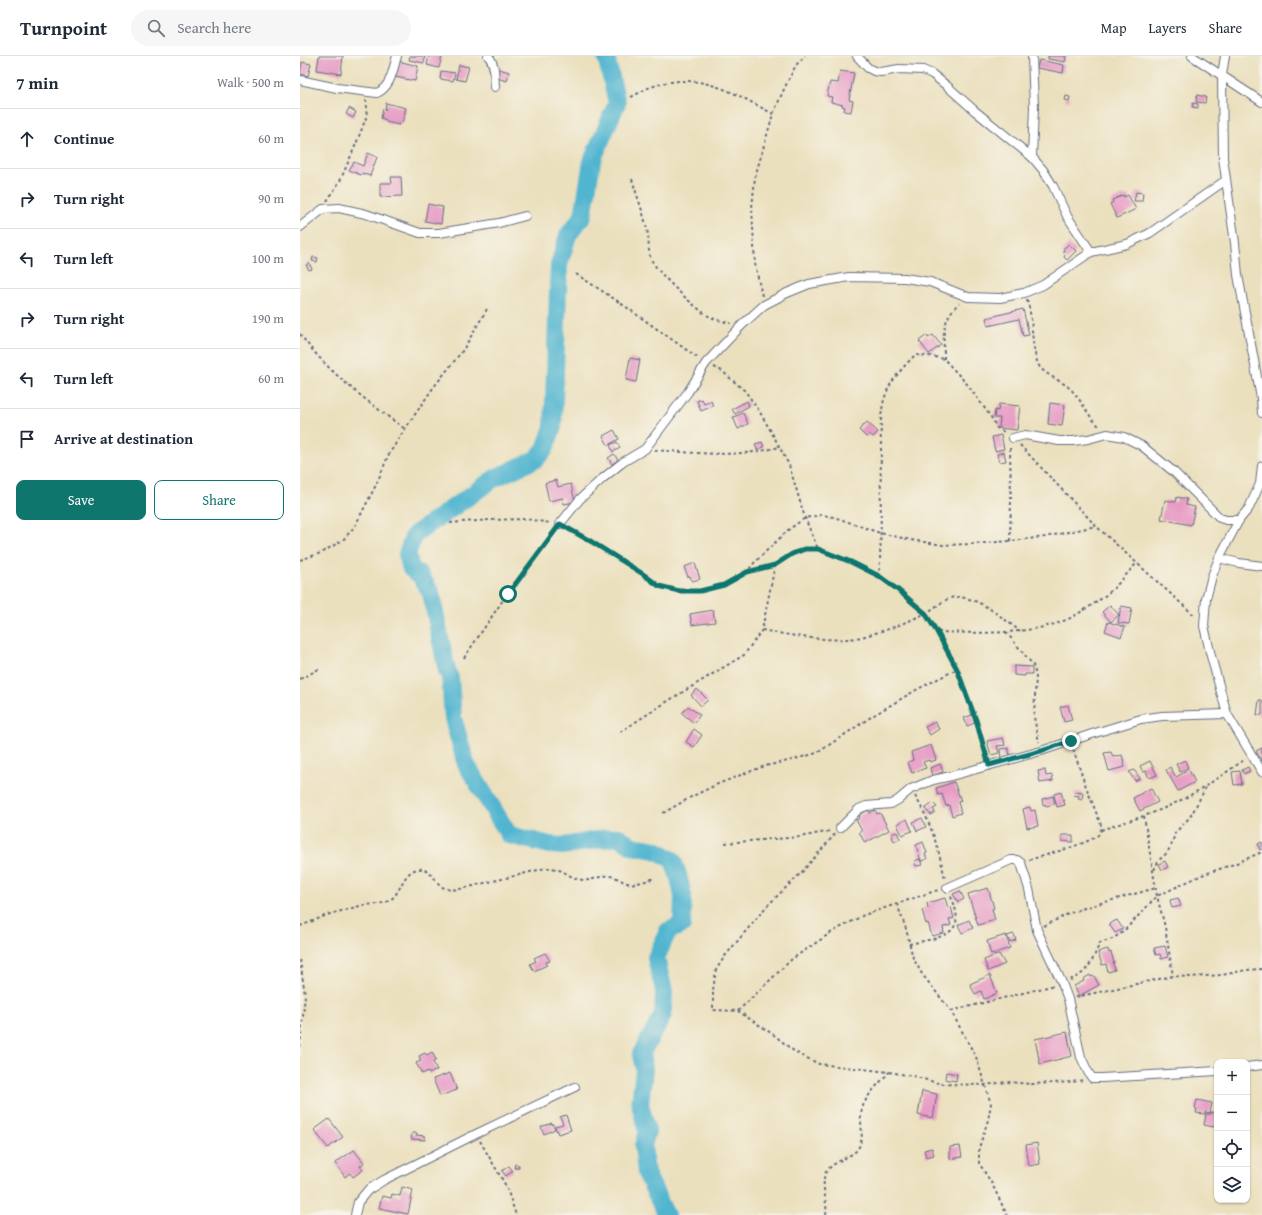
<!DOCTYPE html>
<html lang="en">
<head>
<meta charset="utf-8">
<style>
	body { margin:0; font-family:"Gentium Book Plus",serif; background:#f6f6f7; color:#1f2937 }
	.controls { position:absolute; right:12px; bottom:12px; display:grid; overflow:hidden; border-radius:8px; box-shadow:0 1px 3px #0004 }
	.controls button { width:36px; height:36px; display:grid; place-items:center; padding:0; border:0; border-bottom:1px solid #e0e1e3; background:#fff; color:#1f2937; font:20px sans-serif }
	.stop { position:absolute; width:12px; height:12px; margin:-9px; border:3px solid #0f766e; border-radius:50%; background:#fff }
	.stop.end { background:#0f766e; border-color:#fff; box-shadow:0 1px 4px #0008 }
	.list { margin:0; padding:0; list-style:none }
	h2 { display:flex; justify-content:space-between; align-items:center; height:52px; margin:0; padding:0 16px; font-size:17px }
	h2 small { font-size:13px; font-weight:400; color:#747a83 }
	.list li { display:grid; grid-template-columns:26px 1fr auto; gap:12px; align-items:center; box-sizing:border-box; height:60px; padding:0 16px; border-top:1px solid #e0e1e3 }
	.list b { display:block; font-size:15px; white-space:nowrap }
	.list em { font-size:13px; font-style:normal; color:#747a83 }
	.actions { display:flex; gap:8px; padding:12px 16px }
	.actions a { flex:1; padding:9px 0; border:1px solid #0f766e; border-radius:8px; text-align:center; font-size:14px; color:#0f766e }
	.actions .main { background:#0f766e; color:#fff }
	.icon { flex:none; width:22px; height:22px; fill:none; stroke:currentColor; stroke-width:2; stroke-linecap:round; stroke-linejoin:round }
	.map { position:relative; flex:none; width:962px; height:1159px; overflow:hidden }
	header { display:flex; align-items:center; gap:24px; box-sizing:border-box; height:56px; padding:0 20px; background:#fff; border-bottom:1px solid #e0e1e3 }
	header strong { font-size:19px }
	nav { display:flex; gap:22px; margin-inline-start:auto; font-size:14px }
	.search { width:280px; height:36px; background:#f6f6f7; display:flex; align-items:center; gap:10px; box-sizing:border-box; padding:0 14px; border-radius:22px; color:#747a83; font-size:15px }
	main { display:flex }
	aside { flex:1; background:#fff }
	.map>svg:first-child { display:block }
</style>
</head>
<body>
<header>
<strong>Turnpoint</strong>
<div class="search"><svg class="icon" aria-label="search" viewBox="0 0 24 24"><circle cx="10" cy="10" r="6"/><path d="M15 15l6 6"/></svg>Search here</div>
<nav><a>Map</a><a>Layers</a><a>Share</a></nav>
</header>
<main>
<aside>
<h2>7 min<small>Walk · 500 m</small></h2>
<ul class="list">
<li><svg class="icon" aria-label="ahead" viewBox="0 0 24 24"><path d="M12 20V5M6 11l6-6 6 6"/></svg><div><b>Continue</b></div><em>60 m</em></li>
<li><svg class="icon" aria-label="right" viewBox="0 0 24 24"><path d="M7 20v-9h11M14 6l5 5-5 5"/></svg><div><b>Turn right</b></div><em>90 m</em></li>
<li><svg class="icon" aria-label="left" viewBox="0 0 24 24"><path d="M17 20v-9H6M10 6l-5 5 5 5"/></svg><div><b>Turn left</b></div><em>100 m</em></li>
<li><svg class="icon" aria-label="right" viewBox="0 0 24 24"><path d="M7 20v-9h11M14 6l5 5-5 5"/></svg><div><b>Turn right</b></div><em>190 m</em></li>
<li><svg class="icon" aria-label="left" viewBox="0 0 24 24"><path d="M17 20v-9H6M10 6l-5 5 5 5"/></svg><div><b>Turn left</b></div><em>60 m</em></li>
<li><svg class="icon" aria-label="arrive" viewBox="0 0 24 24"><path d="M6 21V4h12l-3 4 3 4H6"/></svg><div><b>Arrive at destination</b></div></li>
</ul>
<div class="actions"><a class="main">Save</a><a>Share</a></div>
</aside>
<div class="map">
<svg width="962" height="1159" viewBox="0 0 962 1159">
	<rect width="100%" height="100%" fill="#f7f3e8"/>
	<filter id="ink" filterUnits="userSpaceOnUse"><feTurbulence type="fractalNoise" baseFrequency=".025" numOctaves="2"/><feDisplacementMap in="SourceGraphic" scale="8" xChannelSelector="R" yChannelSelector="G"/><feConvolveMatrix kernelMatrix="1 2 1 2 8 2 1 2 1" color-interpolation-filters="sRGB"/></filter>
	<filter id="wash" filterUnits="userSpaceOnUse"><feTurbulence type="fractalNoise" baseFrequency=".012" numOctaves="4" result="noise"/><feDisplacementMap in="SourceGraphic" scale="16" xChannelSelector="R" yChannelSelector="G"/><feGaussianBlur stdDeviation="0.9" result="paint"/><feColorMatrix in="noise" values="0 0 0 0 0 0 0 0 0 0 0 0 0 0 0 0 0 1.4 0 .05"/><feComposite in="paint" operator="in"/></filter>
	<g filter="url(#wash)">
		<rect width="100%" height="100%" fill="#ebe0be"/>
		<g fill="none" stroke-linecap="round" stroke-linejoin="round">
			<path stroke="#51b5d0" stroke-width="18" d="M306 0 317 47 292 105 283 160 268 179 259 209 253 371 245 393 236 403 195 422 114 479 107 498 111 513 120 519 131 537 147 615 150 622 153 662 166 708 209 779 250 789 264 790 301 783 319 781 332 790 356 794 373 804 379 822 383 840 382 869 368 875 356 902 364 935 363 959 341 998 344 1014 340 1048 347 1075 343 1090 346 1117 366 1159"/>
		</g>
		<g id="blocks">
			<g fill="#e79bc5">
				<path d="M19 0H43L41 18 17 14Z"/>
				<path d="M110 0H125L124 7 109 4Z"/>
				<path d="M129 0H142L139 12 127 9Z"/>
				<path d="M748 0H766L765 6 748 3Z"/>
				<path d="M739 4 764 9 763 17 737 12Z"/>
				<path d="M98 5 118 10 115 25 95 21Z"/>
				<path d="M2 6 11 8 8 20 0 18Z"/>
				<path d="M159 9 169 11 165 25 156 23Z"/>
				<path d="M199 13 209 16 207 25 197 22Z"/>
				<path d="M141 15 155 17 153 25 140 23Z"/>
				<path d="M540 15 554 17 549 44 553 45 551 56 544 55 545 51 542 50 543 49 531 46 532 41 527 40 530 26 538 27Z"/>
				<path d="M897 39 906 41 905 47 896 46Z"/>
				<path d="M766 40 770 41 769 45 765 44Z"/>
				<path d="M86 47 106 52 102 67 99 66V69L86 66V64L81 62 83 53 85 54Z"/>
				<path d="M893 47 898 48V52L892 51Z"/>
				<path d="M49 52 56 56 53 62 46 58Z"/>
				<path d="M68 97 77 101 70 120 62 117 61 119 49 114 54 106 63 110Z"/>
				<path d="M91 121H101L102 140 80 141V127H92Z"/>
				<path d="M836 136 843 137 842 145H834Z"/>
				<path d="M824 139V141L828 139 836 153 817 162 810 148 813 146 812 144Z"/>
				<path d="M128 148 143 151 141 168 125 165Z"/>
				<path d="M769 188 776 195 767 204 764 201 765 199 762 196 764 195 763 193Z"/>
				<path d="M13 201 18 202 17 206 12 205Z"/>
				<path d="M9 207 12 213 9 214 6 209Z"/>
				<path d="M723 253 729 279 723 280 719 263 688 270 686 262Z"/>
				<path d="M627 279 628 282 633 279 641 289 629 298 619 285Z"/>
				<path d="M330 302 340 304 336 326 326 324Z"/>
				<path d="M402 343 404 348 411 345 413 350 401 355 397 345Z"/>
				<path d="M447 345 449 350 435 358 432 353Z"/>
				<path d="M750 347 765 349 762 370 748 368Z"/>
				<path d="M699 348 720 350 717 374 699 372 700 362H694L695 354 698 355Z"/>
				<path d="M443 357 448 368 438 373 433 361Z"/>
				<path d="M567 366 578 376 573 381 569 378 566 381 559 374Z"/>
				<path d="M314 374 319 383 308 389 303 380Z"/>
				<path d="M701 379 704 393 695 395 692 381Z"/>
				<path d="M317 386 320 392 313 396 310 389Z"/>
				<path d="M462 386 464 391 457 394 455 388Z"/>
				<path d="M704 396 706 405 699 406 697 398Z"/>
				<path d="M314 398 318 404 312 408 308 402Z"/>
				<path d="M256 424 258 431 271 428 275 446 264 448 263 442 249 445 245 427Z"/>
				<path d="M877 441 887 443 886 449 895 451 891 469 861 463 865 444 876 446Z"/>
				<path d="M395 507 400 523 392 525 390 520 388 521 384 511Z"/>
				<path d="M810 549 819 559 811 566 802 556Z"/>
				<path d="M821 550 832 552 829 568 818 567Z"/>
				<path d="M413 554 415 566 392 569 390 558Z"/>
				<path d="M808 566 825 571 821 581 805 575Z"/>
				<path d="M714 610 732 611V618H725V620L714 619Z"/>
				<path d="M397 633 408 644 401 650 391 639Z"/>
				<path d="M959 644H962V659H957Z"/>
				<path d="M768 649 772 664 764 666 760 651Z"/>
				<path d="M388 650 400 659 394 667 382 657Z"/>
				<path d="M672 659 675 667 667 670 664 662Z"/>
				<path d="M635 666 639 673 630 679 625 671Z"/>
				<path d="M394 673 402 679 394 691 386 686Z"/>
				<path d="M703 682 705 689 697 690 699 697 691 699 687 685Z"/>
				<path d="M631 689 636 704 630 706 629 704 623 706 626 712 612 717 608 706 613 704 611 696Z"/>
				<path d="M708 692 710 700 701 702 700 693Z"/>
				<path d="M962 692V705L956 695Z"/>
				<path d="M811 696 813 701 822 699 825 711 809 715 804 697Z"/>
				<path d="M885 704 888 712 880 716 876 708Z"/>
				<path d="M850 705 857 719 849 722 846 715 843 716 840 710Z"/>
				<path d="M640 708 643 716 632 720 630 712Z"/>
				<path d="M870 711 876 721 889 714 895 726 878 735 866 714Z"/>
				<path d="M948 711 950 715 944 718 942 714Z"/>
				<path d="M745 714 746 720 752 719 753 725 740 727 738 715Z"/>
				<path d="M834 714 840 722 835 725 829 716Z"/>
				<path d="M940 715 942 728 934 729 932 716Z"/>
				<path d="M654 726 661 745 658 746 661 757 652 760 649 749 646 750 642 738 638 739 636 732Z"/>
				<path d="M851 732 858 746 840 755 833 742Z"/>
				<path d="M761 736 765 749 757 751 754 738Z"/>
				<path d="M775 736 783 737 782 744 778 743 779 740 774 739Z"/>
				<path d="M753 740 755 748 746 750 745 748 743 749 742 743Z"/>
				<path d="M633 747 637 751 633 753 635 756 631 759 625 753Z"/>
				<path d="M730 751 731 755 735 754 738 770 727 772 723 753Z"/>
				<path d="M568 754 570 757 575 754 577 758 580 757 589 774 565 787 559 776 562 775 556 764 560 762 559 759Z"/>
				<path d="M622 762 626 771 617 775 613 766Z"/>
				<path d="M607 763 612 775 602 779 597 768Z"/>
				<path d="M597 776 600 783 594 785 591 778Z"/>
				<path d="M762 779H773V786L762 785Z"/>
				<path d="M623 786 627 797 625 798 627 803 621 805 616 789Z"/>
				<path d="M962 786V793L960 794 958 788Z"/>
				<path d="M620 803 622 809 616 810 614 805Z"/>
				<path d="M865 805 868 811 862 814 859 808Z"/>
				<path d="M688 832 694 852 692 853 695 864 678 869 668 838Z"/>
				<path d="M660 835 664 843 658 846 653 838Z"/>
				<path d="M645 842 648 852 651 851 654 862 649 863 651 869 643 871 644 877 632 880 628 867 626 868 622 854 628 852 627 847Z"/>
				<path d="M878 842 881 850 872 852 870 844Z"/>
				<path d="M669 864 673 872 662 877 658 869Z"/>
				<path d="M817 864 823 873 815 877 809 868Z"/>
				<path d="M714 878 716 884 710 886 707 880Z"/>
				<path d="M706 879 710 892 691 898 687 885Z"/>
				<path d="M865 890 868 901 861 903 860 898 856 899 854 892Z"/>
				<path d="M808 893 809 897 811 896 814 907H813L815 914 808 916 806 908 802 909 798 896Z"/>
				<path d="M245 897 250 905 246 906 247 909 234 915 230 908 236 905 234 902Z"/>
				<path d="M699 898 705 908 688 915 684 904Z"/>
				<path d="M690 919 697 937 684 943 681 935 675 938 670 928Z"/>
				<path d="M790 919 791 921 794 920 799 929 779 940 774 930 784 925 783 923Z"/>
				<path d="M767 976 772 1000 740 1008 735 983Z"/>
				<path d="M132 996 136 1004 133 1006 137 1014 129 1018 128 1015 122 1018 116 1007 121 1005 119 1000 125 997 127 999Z"/>
				<path d="M646 1016 657 1018 656 1025 645 1023Z"/>
				<path d="M150 1017 157 1034 140 1040 133 1023Z"/>
				<path d="M622 1035 637 1038 633 1062 618 1059Z"/>
				<path d="M897 1044 912 1047 910 1057 905 1056V1058L896 1057 897 1053 895 1052Z"/>
				<path d="M911 1056 917 1057 914 1071 904 1069 906 1058H911Z"/>
				<path d="M266 1059 271 1074 258 1078 255 1070 263 1068 260 1061Z"/>
				<path d="M29 1063 43 1081 28 1092 14 1074Z"/>
				<path d="M252 1067 255 1073 244 1078 241 1071Z"/>
				<path d="M112 1077H117L116 1079 125 1080V1084L111 1083Z"/>
				<path d="M737 1087 740 1108 729 1110 726 1089Z"/>
				<path d="M660 1090 662 1101 650 1103V1091Z"/>
				<path d="M632 1092 634 1099 626 1101 624 1094Z"/>
				<path d="M54 1094 64 1107 60 1110 63 1114 53 1121 50 1117 45 1121 35 1107Z"/>
				<path d="M215 1108 219 1109V1112H214Z"/>
				<path d="M209 1110 213 1115 206 1120 202 1115Z"/>
				<path d="M102 1131 113 1134 108 1158 79 1152 82 1140 91 1142 92 1138 100 1140Z"/>
			</g>
		</g>
	</g>
	<g filter="url(#ink)">
		<use href="#blocks" fill-opacity="0" stroke="#646d80" stroke-width="1"/>
		<g fill="none" stroke-linecap="round" stroke-linejoin="round">
			<g stroke="#646d80" stroke-width="10">
				<g id="street">
					<path d="M188 0C196 7 194 22 195 31"/>
					<path d="M557 0 568 12 574 15 581 16 599 13 623 14 632 18 647 30 675 55 732 101 743 114 753 130 767 160 791 196"/>
					<path d="M892 0 962 46"/>
					<path d="M925 0 922 19 923 102 935 187 938 219 961 342 962 357"/>
					<path d="M0 24 37 32 77 37C91 31 93 13 97 0"/>
					<path d="M732 101 734 51 732 0"/>
					<path d="M0 171 23 153 39 152 66 158 120 177H139L199 167 225 160"/>
					<path d="M713 382 725 379 759 385H773L788 383 807 378 824 381 842 390 874 416 920 462 926 464H939"/>
					<path d="M962 410 960 428 949 452 939 464 919 502 912 520 906 543 904 570 911 600 927 658 962 716"/>
					<path d="M260 468 280 443 302 423 323 406 345 393 388 336 406 307 442 269 464 249 487 237 509 228 549 221 605 222 630 226 668 241 700 242 724 237 743 229 791 196 827 188 850 177 926 124"/>
					<path d="M919 502 939 507 962 510"/>
					<path d="M540 772 559 753 566 750 591 748 598 744 611 733 633 724 651 720 741 695 795 677 841 663 862 660 927 658"/>
					<path d="M647 832 711 804H717L721 807 729 833 737 874 762 927 768 943 781 1001 788 1016 792 1022H802L917 1015"/>
					<path d="M947 1011 962 1009"/>
					<path d="M55 1159 58 1146 68 1134 84 1124 176 1078 275 1031"/>
				</g>
			</g>
			<g stroke="#646d80" stroke-width="2" stroke-dasharray="3 3" stroke-linecap="butt">
				<path d="M331 41C338 38 344 33 351 31 398 14 433 36 473 58"/>
				<path d="M332 123C337 141 345 160 348 179 349 187 348 196 351 203 357 217 397 254 410 261 417 264 424 266 431 267"/>
				<path d="M27 145 40 125 56 88 66 62 67 52 66 44"/>
				<path d="M276 218 319 246 398 302"/>
				<path d="M462 240 455 208 452 152 455 121 473 58 485 31 496 9 505 0"/>
				<path d="M727 244C734 265 730 287 738 308 742 317 759 324 767 330 781 341 787 360 800 371"/>
				<path d="M0 278C28 317 67 345 105 373"/>
				<path d="M644 303C644 279 640 266 659 247"/>
				<path d="M414 311 422 315 445 335 458 353 472 377 489 409 505 462 518 493"/>
				<path d="M720 389 796 470 895 560"/>
				<path d="M355 394C397 397 439 402 479 391"/>
				<path d="M150 467 189 464 226 463 251 467"/>
				<path d="M268 473 292 486 343 518 359 530 379 535H400L424 529 447 516 454 507 488 474 505 462 521 459 534 461 580 477 611 484 643 489 672 488 710 485 745 481 796 470"/>
				<path d="M710 485 711 444 710 390"/>
				<path d="M0 504 21 497 43 484 55 470 76 429 89 398 105 373 133 332 163 294 187 253"/>
				<path d="M448 516 475 509 492 498 505 493H518L551 506 579 521 597 534 625 557 648 594 657 613 675 664 687 702"/>
				<path d="M579 521C582 479 580 437 581 395 581 376 579 356 586 338 590 325 606 308 615 299L631 300 644 303 667 328 691 361 697 372 706 377"/>
				<path d="M462 574C487 579 521 585 547 583 557 583 572 578 582 575 596 571 611 564 624 558 636 552 646 540 659 541 682 543 702 562 720 575"/>
				<path d="M638 576C678 577 738 580 774 560 788 552 802 543 814 532 822 524 829 515 837 507"/>
				<path d="M706 576 733 609 736 619 734 661 739 686"/>
				<path d="M164 602 207 538 256 474"/>
				<path d="M0 623 21 612"/>
				<path d="M320 676 368 645 444 599 462 574 475 509"/>
				<path d="M615 740C631 766 639 794 645 823"/>
				<path d="M363 757 393 740 418 728 446 717 465 710 488 705 517 697 574 659 616 634 657 613"/>
				<path d="M844 760 847 779 857 840 865 871 873 920"/>
				<path d="M801 774C824 766 848 760 871 749 897 737 921 720 944 704"/>
				<path d="M535 778 502 816 466 851 425 900 416 914 413 934V954L438 955 474 979 495 996 519 1008 589 1016 613 1020 641 1028 685 1029 706 1026 733 1028 772 1026 784 1024"/>
				<path d="M425 787 499 781 531 775"/>
				<path d="M729 804C742 800 792 787 799 778 801 776 801 773 801 769L785 728 773 693"/>
				<path d="M854 814 859 804 867 797 872 788 875 777 890 761 895 752 906 731"/>
				<path d="M597 848 606 873 613 902 622 918 651 955 676 1001 691 1048 688 1064 679 1092V1107L692 1128 707 1159"/>
				<path d="M0 870C12 866 25 859 37 856 46 854 55 851 64 849 73 848 82 849 90 844 102 836 102 816 118 813 132 811 135 830 147 833 157 835 170 831 180 828 202 823 223 818 245 812 264 811 267 822 283 824 292 826 301 818 310 820 315 820 320 824 324 826 334 830 345 825 355 822"/>
				<path d="M744 870 770 857 787 851 856 832"/>
				<path d="M609 888C641 881 670 880 650 839"/>
				<path d="M0 904 5 939 0 991"/>
				<path d="M770 924C790 916 792 904 800 887L812 883 823 876 857 840 902 819 934 808 962 796"/>
				<path d="M776 941 873 920 890 921 922 919 946 914 962 913"/>
				<path d="M438 955 492 903 532 876 564 859 638 834"/>
				<path d="M651 955 755 929"/>
				<path d="M180 1085 206 1130 216 1159"/>
				<path d="M526 1159C528 1146 520 1127 526 1116 531 1107 548 1102 556 1095 567 1083 558 1067 562 1053 566 1039 580 1027 589 1016"/>
			</g>
			<use href="#street" stroke="#fff" stroke-width="8"/>
		</g>
	</g>
	<g fill="none" stroke-linecap="round" stroke-linejoin="round" filter="url(#ink)">
		<path stroke="#0f766e" stroke-width="5" d="M208 538 260 468 292 486 343 518 359 530 379 535H400L424 529 447 516 475 509 492 498 505 493H518L551 506 579 520 598 534 625 557 637 576 657 613 676 664 689 709 741 695 771 685"/>
	</g>
</svg>
<div class="controls">
<button>+</button>
<button>−</button>
<button><svg class="icon" aria-label="locate" viewBox="0 0 24 24"><circle cx="12" cy="12" r="6"/><path d="M12 2v4M12 18v4M2 12h4M18 12h4"/></svg></button>
<button><svg class="icon" aria-label="layers" viewBox="0 0 24 24"><path d="M12 4l9 5-9 5-9-5zM3 14l9 5 9-5"/></svg></button>
</div>
<div class="stop" style="left:208px;top:538px"></div>
<div class="stop end" style="left:771px;top:685px"></div>
</div>
</main>
</body>
</html>
